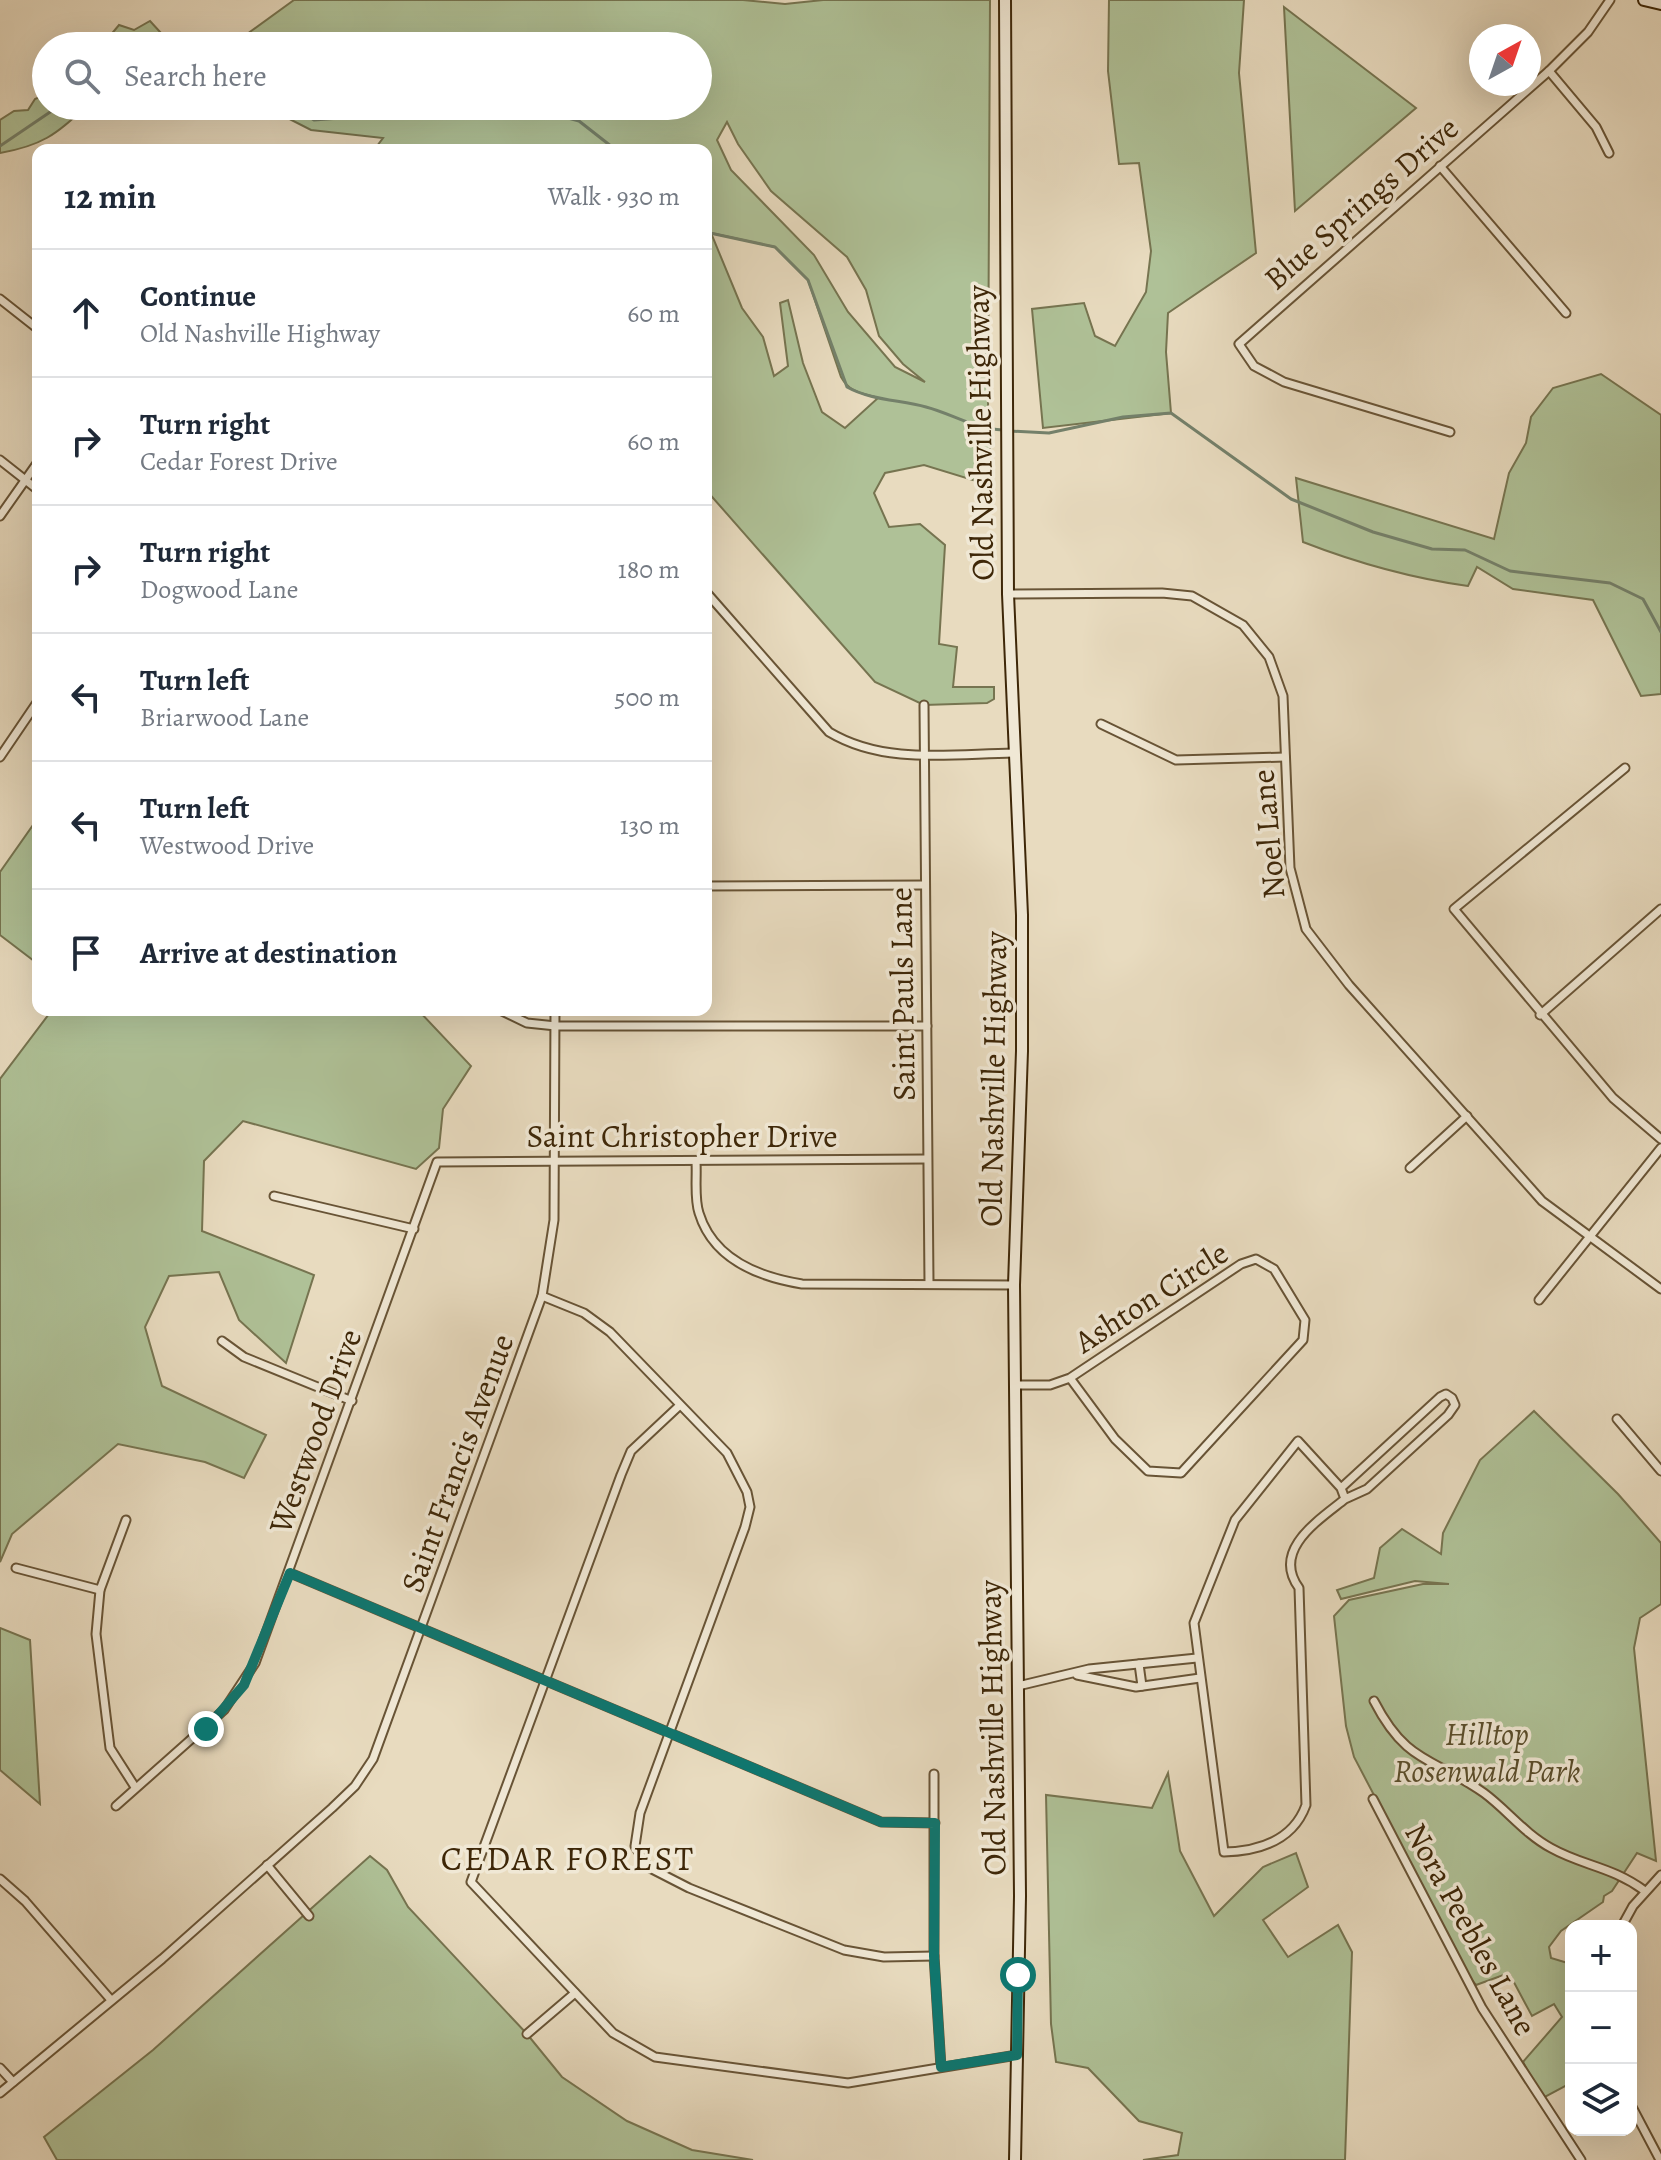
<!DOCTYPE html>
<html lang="en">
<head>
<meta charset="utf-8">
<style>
	body { margin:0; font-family:Alegreya,serif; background:#f6f6f7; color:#1f2937 }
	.controls { position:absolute; right:24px; bottom:24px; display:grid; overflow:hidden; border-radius:16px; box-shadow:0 8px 32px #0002 }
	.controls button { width:72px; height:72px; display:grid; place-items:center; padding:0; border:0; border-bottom:2px solid #e0e1e3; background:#fff; color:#1f2937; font:40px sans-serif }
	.compass { position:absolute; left:1469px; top:24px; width:72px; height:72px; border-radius:50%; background:#fff; box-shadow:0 8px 32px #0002; rotate:40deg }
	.stop { position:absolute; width:24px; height:24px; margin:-18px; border:6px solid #0f766e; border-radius:50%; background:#fff }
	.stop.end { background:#0f766e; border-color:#fff; box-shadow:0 2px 8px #0008 }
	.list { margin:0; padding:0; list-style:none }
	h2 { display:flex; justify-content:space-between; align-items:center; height:104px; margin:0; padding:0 32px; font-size:34px }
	h2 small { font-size:26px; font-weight:400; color:#747a83 }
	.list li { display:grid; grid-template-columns:52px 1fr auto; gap:24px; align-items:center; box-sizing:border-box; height:128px; padding:0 32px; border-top:2px solid #e0e1e3 }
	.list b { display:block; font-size:30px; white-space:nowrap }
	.list p { margin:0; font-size:26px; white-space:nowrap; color:#747a83 }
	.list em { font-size:26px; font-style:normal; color:#747a83 }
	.icon { flex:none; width:44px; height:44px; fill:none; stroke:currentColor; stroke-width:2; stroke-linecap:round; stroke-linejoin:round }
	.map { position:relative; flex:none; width:1661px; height:2160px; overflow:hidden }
	.search { position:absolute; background:#fff; box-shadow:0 8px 32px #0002; left:32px; top:32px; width:680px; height:88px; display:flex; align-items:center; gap:20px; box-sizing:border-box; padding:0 28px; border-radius:44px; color:#747a83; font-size:30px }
	.panel { position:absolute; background:#fff; box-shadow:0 8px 32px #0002; left:32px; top:144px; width:680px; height:872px; border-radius:16px }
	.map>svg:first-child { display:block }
</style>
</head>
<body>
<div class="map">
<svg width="1661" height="2160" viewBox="0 0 1661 2160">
	<rect width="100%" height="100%" fill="#e8dbbf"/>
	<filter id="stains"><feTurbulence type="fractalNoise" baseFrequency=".0025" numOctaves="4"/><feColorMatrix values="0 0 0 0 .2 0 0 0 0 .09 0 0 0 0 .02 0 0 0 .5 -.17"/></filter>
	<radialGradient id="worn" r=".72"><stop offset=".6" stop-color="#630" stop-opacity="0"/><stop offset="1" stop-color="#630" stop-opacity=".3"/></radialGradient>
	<g fill="#afc197" stroke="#767450" stroke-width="2" fill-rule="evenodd">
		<path d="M294 0H743L785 4 823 0H990L988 415 984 428 974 427 990 439 989 485 924 465 885 473 874 493 889 527 920 524 945 545 939 644 957 647 953 687H994V699L987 703 924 705 875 682 706 490V150H374L383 138 311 130 264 106H698V46H245L247 34ZM727 122 738 144 771 191 847 257 866 290 879 336 903 364 925 382 895 367 848 312 814 255 731 170 717 140ZM711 233 775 247 808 280 841 377C850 393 862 393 878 398L845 428 822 412 803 363 788 300 780 303 788 366 774 376 763 337 742 308Z"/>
		<path d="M1109 0H1244L1239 73 1256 253 1168 313 1166 352 1171 413 1043 428 1032 309 1084 303 1095 336 1115 346 1146 292 1151 251 1139 163 1119 164 1108 71Z"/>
		<path d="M1284 7 1416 108 1295 211Z"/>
		<path d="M150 21 161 33 149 46H112L109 37 119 25 134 30Z"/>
		<path d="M46 94V106H86C57 135 40 146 0 153V120L14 111 28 110 35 99Z"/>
		<path d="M1601 374 1661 415V694L1641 696 1593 600 1513 589 1477 567 1468 586C1410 578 1357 563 1303 542L1296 478 1494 539 1509 473 1526 443 1531 417 1553 388Z"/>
		<path d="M38 818V964L0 935V872Z"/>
		<path d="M52 1010H418L471 1066 443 1109 439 1148 416 1169 243 1121 204 1161 202 1231 314 1275 286 1363 239 1320 219 1272 169 1276 145 1327 162 1386 266 1435 244 1478 205 1462 118 1444 12 1534 0 1562V1079Z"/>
		<path d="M1534 1411 1618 1494 1661 1543V1604L1640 1618 1634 1648 1656 1861 1637 1853 1612 1891 1604 1896 1603 1902 1561 1931 1549 1947 1551 1958 1571 1964V2083L1543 2098 1523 2062 1562 2017 1554 2004 1532 2016 1509 1973 1476 1985 1470 1978 1354 1757 1346 1726 1334 1616 1349 1600 1423 1584H1449L1415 1581 1341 1599 1337 1590 1374 1578 1380 1548 1402 1529 1441 1554 1443 1533 1480 1460Z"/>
		<path d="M0 1628 30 1640 40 1804 0 1770Z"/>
		<path d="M1168 1773 1180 1851 1214 1916 1263 1867 1296 1853 1308 1887 1263 1920 1288 1957 1338 1925 1352 1952 1345 2160H1143L1178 2155 1182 2133 1139 2121 1088 2068 1056 2062 1051 2024 1046 1795 1152 1808Z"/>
		<path d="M370 1856 387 1870 408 1907 527 2034 562 2077 627 2121 692 2150 753 2160H57L44 2137 153 2050Z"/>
	</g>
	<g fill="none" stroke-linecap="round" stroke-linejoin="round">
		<g stroke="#74806a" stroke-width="3">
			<path d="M141 46 156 37 209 46"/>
			<path d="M293 106 314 120 497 106"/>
			<path d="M524 106 579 121 616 150"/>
			<path d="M0 146 59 106"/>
			<path d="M706 229 710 233 775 247 808 280 847 387C870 400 900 400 926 407 953 414 974 429 1003 430"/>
			<path d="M1010 431 1049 433 1123 417 1171 413 1291 499 1373 532 1432 549 1465 550 1510 571 1610 583 1643 599 1661 632"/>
		</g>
		<g stroke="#685436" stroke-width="11">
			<g id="street">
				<path d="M1549 71 1596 127 1609 153"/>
				<path d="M1440 166 1566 313"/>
				<path d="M0 299 38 329"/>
				<path d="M1450 432 1284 382 1254 366 1239 344 1549 71 1588 32 1610 0"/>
				<path d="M0 460 38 490"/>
				<path d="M0 516 38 462"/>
				<path d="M706 592 829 732C884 765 950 754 1013 753"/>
				<path d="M1008 594 1162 593 1192 596 1243 625 1269 657 1283 696 1290 868 1306 929 1349 985 1542 1201 1661 1289"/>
				<path d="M924 705 929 1283"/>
				<path d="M1101 724 1176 760 1285 757"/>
				<path d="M0 757 38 701"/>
				<path d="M1625 768 1454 909 1613 1098 1661 1139"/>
				<path d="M706 886 925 885"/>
				<path d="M500 1010 527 1023 556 1026H927"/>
				<path d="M1540 1015 1661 909"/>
				<path d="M696 1162C697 1178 694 1198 699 1213 713 1259 759 1277 802 1284L1014 1285"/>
				<path d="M1410 1168 1467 1116"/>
				<path d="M274 1196 414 1229"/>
				<path d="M542 1296 584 1313 610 1332 727 1453 747 1492 750 1507 745 1527 640 1813 635 1846 648 1867 689 1888 844 1950 884 1957 934 1956"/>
				<path d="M1539 1300 1661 1148"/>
				<path d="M222 1341 244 1357 352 1401"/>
				<path d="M1015 1385H1050L1070 1378 1241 1264 1256 1259 1274 1269 1305 1320 1303 1340 1181 1473 1148 1471 1115 1439 1070 1378"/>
				<path d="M679 1406 631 1451 621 1475 471 1882 613 2033 655 2057 848 2083 1017 2055"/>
				<path d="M1617 1419 1661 1471"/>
				<path d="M1341 1488 1345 1499C1319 1520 1271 1550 1299 1588L1306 1805C1293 1841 1259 1851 1224 1852L1194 1623 1235 1520 1298 1441 1341 1488 1440 1397 1446 1394 1452 1398 1455 1405 1448 1415 1367 1489 1345 1499"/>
				<path d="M126 1520 100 1590 96 1634 110 1748 135 1787"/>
				<path d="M16 1568 100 1590"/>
				<path d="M290 1573 881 1822 935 1823"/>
				<path d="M1139 1664 1142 1686"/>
				<path d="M1077 1675 1136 1687 1200 1678"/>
				<path d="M1018 1686 1089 1669 1197 1658"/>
				<path d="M1374 1701C1407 1765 1433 1757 1484 1793 1507 1810 1525 1834 1551 1848 1583 1866 1611 1866 1645 1891"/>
				<path d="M934 1774V1956L941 2067"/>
				<path d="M1373 1799 1482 2008 1581 2160"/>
				<path d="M116 1806 224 1710 255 1663 437 1162 927 1159"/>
				<path d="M267 1865 309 1916"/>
				<path d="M0 1879 25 1901 111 2000"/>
				<path d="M1622 1926 1633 1906 1661 1875"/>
				<path d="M527 2034 575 1993"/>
				<path d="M0 2068 13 2082"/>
				<path d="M0 2093 162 1959 332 1808 355 1786 373 1759 542 1296 554 1220 555 1010"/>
				<path d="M1631 2105 1660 2160"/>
			</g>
		</g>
		<g stroke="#3e2708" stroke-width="14">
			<g id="secondary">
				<path d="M1005 0 1008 594 1022 915V1051L1014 1285 1020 1896 1015 2160"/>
				<path d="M1644 0 1661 4"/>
			</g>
		</g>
		<use href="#street" stroke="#f0e8d5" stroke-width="7"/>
		<use href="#secondary" stroke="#f0e8d5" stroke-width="10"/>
	</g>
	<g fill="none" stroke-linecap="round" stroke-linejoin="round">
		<path stroke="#0f766e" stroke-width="10" d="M206 1729 244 1685 290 1573 881 1822 935 1823 934 1956 941 2067 1017 2055 1018 1975"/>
	</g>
	<g text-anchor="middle" stroke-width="7" stroke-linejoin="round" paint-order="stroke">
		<g font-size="32" fill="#3e2708" stroke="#f0e8d5">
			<text transform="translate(1361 203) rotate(-41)" y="11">Blue Springs Drive</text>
			<text transform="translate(980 433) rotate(-91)" y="11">Old Nashville Highway</text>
			<text transform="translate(1268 834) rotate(-95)" y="11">Noel Lane</text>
			<text transform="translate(902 994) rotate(-91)" y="11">Saint Pauls Lane</text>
			<text transform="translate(993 1079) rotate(-89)" y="11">Old Nashville Highway</text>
			<text x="682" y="1147">Saint Christopher Drive</text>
			<text transform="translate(1151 1297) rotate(-33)" y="11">Ashton Circle</text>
			<text transform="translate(315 1431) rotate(-70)" y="11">Westwood Drive</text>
			<text transform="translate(457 1463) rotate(-70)" y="11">Saint Francis Avenue</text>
			<text transform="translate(992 1728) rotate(-91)" y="11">Old Nashville Highway</text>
			<text transform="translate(1471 1929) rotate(61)" y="11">Nora Peebles Lane</text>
		</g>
		<g font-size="32" font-style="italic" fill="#5a4e2c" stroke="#f0e8d5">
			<text x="1487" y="1745">Hilltop<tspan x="1487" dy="37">Rosenwald Park</tspan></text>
		</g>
		<g font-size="34" letter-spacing="2" fill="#3e2708" stroke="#f0e8d5">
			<text x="568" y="1870">CEDAR FOREST</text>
		</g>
	</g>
	<rect width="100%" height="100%" filter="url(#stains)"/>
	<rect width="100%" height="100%" fill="url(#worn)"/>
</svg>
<div class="controls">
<button>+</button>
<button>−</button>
<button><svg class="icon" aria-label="layers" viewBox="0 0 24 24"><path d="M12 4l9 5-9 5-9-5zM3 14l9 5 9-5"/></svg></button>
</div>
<svg class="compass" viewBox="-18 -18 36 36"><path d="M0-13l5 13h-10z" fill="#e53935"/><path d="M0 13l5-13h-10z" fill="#747a83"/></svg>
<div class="stop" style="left:1018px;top:1975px"></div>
<div class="stop end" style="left:206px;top:1729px"></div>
<div class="search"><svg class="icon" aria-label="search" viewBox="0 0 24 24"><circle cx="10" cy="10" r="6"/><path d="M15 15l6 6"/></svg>Search here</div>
<section class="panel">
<h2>12 min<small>Walk · 930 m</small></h2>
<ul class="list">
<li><svg class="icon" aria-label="ahead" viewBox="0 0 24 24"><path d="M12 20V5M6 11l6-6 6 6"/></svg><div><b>Continue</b><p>Old Nashville Highway</p></div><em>60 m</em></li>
<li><svg class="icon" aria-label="right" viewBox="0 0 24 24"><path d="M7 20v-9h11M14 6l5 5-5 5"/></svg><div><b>Turn right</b><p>Cedar Forest Drive</p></div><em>60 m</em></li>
<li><svg class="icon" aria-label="right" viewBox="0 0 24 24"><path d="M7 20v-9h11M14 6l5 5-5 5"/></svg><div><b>Turn right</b><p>Dogwood Lane</p></div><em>180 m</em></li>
<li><svg class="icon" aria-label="left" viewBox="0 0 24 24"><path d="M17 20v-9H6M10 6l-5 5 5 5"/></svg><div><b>Turn left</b><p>Briarwood Lane</p></div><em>500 m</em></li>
<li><svg class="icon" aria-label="left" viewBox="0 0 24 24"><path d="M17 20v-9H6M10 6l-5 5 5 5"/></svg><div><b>Turn left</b><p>Westwood Drive</p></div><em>130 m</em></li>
<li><svg class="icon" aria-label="arrive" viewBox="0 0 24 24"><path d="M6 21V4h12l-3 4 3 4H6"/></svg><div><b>Arrive at destination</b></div></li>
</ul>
</section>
</div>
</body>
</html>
